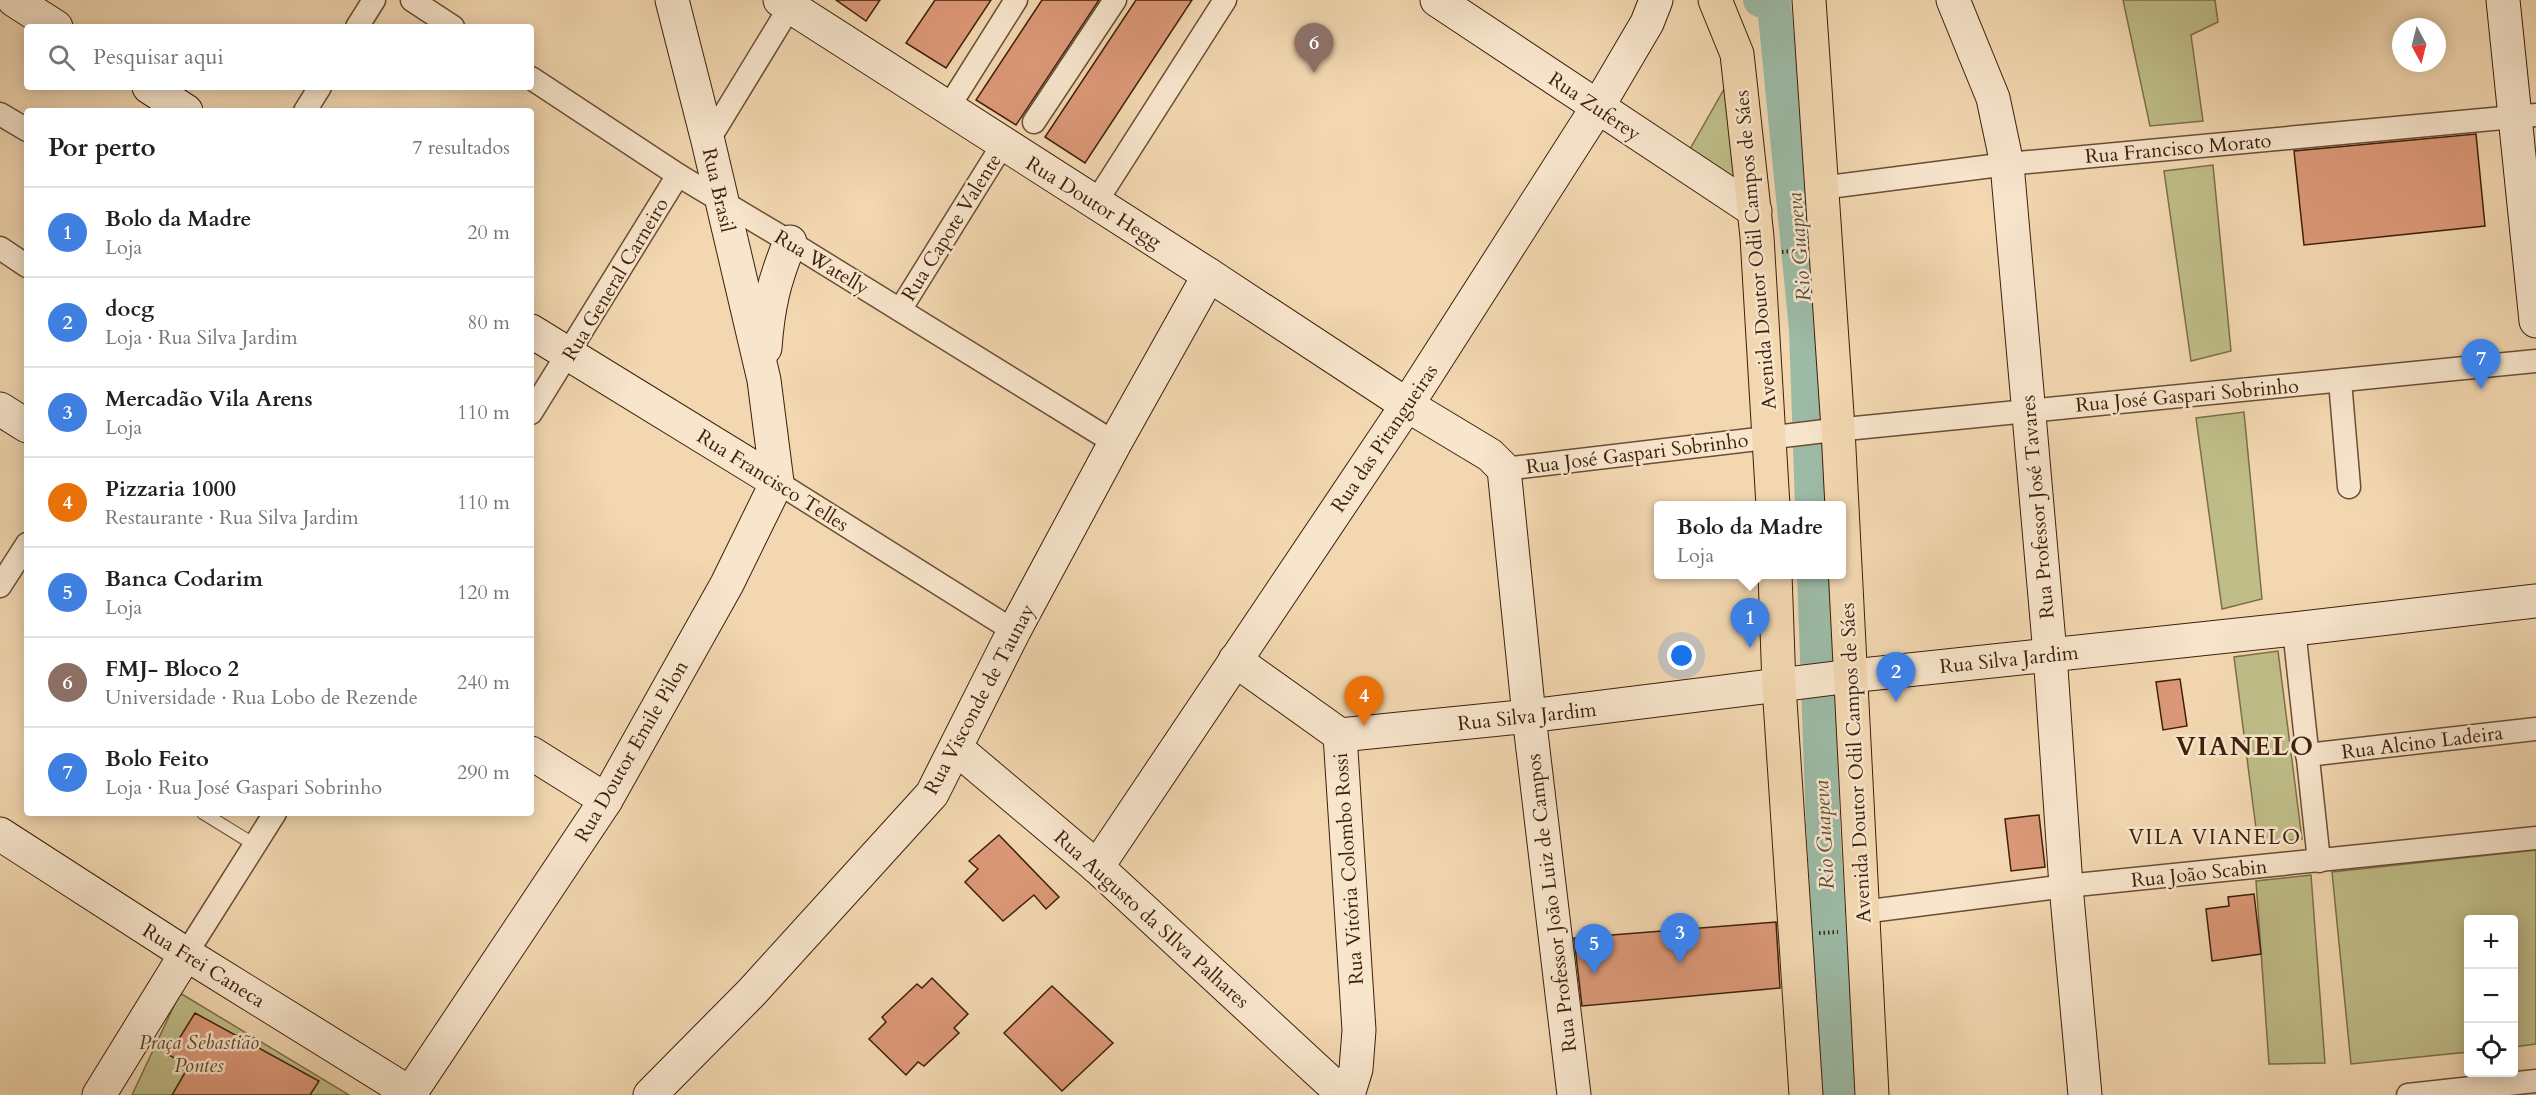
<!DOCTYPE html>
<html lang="pt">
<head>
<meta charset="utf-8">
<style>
	body { margin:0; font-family:Cardo,serif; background:#f2f2f2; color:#202124 }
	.controls { position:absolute; right:18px; bottom:18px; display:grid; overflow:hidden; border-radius:6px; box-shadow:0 3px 15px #0003 }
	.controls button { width:54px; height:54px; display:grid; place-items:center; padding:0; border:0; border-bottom:2px solid #e0e0e0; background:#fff; color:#202124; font:30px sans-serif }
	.compass { position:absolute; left:2392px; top:18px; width:54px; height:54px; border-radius:50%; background:#fff; box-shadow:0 3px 15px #0003; rotate:173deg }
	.you { position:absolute; left:1682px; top:656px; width:21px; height:21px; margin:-15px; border:4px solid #fff; border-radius:50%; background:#1a73e8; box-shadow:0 0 0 9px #1a73e833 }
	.badge { display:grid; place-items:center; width:39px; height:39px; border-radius:50%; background:#8f2418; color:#fff; font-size:20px; font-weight:700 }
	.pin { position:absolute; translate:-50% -50px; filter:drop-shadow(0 2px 3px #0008) }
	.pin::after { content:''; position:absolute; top:32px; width:21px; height:18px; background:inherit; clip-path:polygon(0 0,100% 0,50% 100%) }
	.popup { position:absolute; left:1654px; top:501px; width:192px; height:78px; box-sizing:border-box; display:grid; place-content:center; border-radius:6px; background:#fff; filter:drop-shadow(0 2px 4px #0005); font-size:20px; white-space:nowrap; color:#757577 }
	.popup b { font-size:22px; color:#202124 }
	.popup::after { content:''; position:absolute; left:50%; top:100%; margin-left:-12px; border:12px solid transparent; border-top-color:#fff }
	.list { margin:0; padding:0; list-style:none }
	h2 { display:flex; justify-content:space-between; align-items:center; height:78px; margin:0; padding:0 24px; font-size:26px }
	h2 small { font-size:20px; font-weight:400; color:#757577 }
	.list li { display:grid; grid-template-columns:39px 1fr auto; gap:18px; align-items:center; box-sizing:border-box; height:90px; padding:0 24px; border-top:2px solid #e0e0e0 }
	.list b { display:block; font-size:22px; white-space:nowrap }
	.list p { margin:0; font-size:20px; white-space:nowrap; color:#757577 }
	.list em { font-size:20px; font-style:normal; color:#757577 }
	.icon { flex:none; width:33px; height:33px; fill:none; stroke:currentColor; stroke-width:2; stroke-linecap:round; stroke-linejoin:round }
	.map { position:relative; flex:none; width:2536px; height:1095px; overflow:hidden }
	.search { position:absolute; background:#fff; box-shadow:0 3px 15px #0003; left:24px; top:24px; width:510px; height:66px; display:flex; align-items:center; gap:15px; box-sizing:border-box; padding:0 21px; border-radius:6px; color:#757577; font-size:22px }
	.panel { position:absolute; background:#fff; box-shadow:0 3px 15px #0003; left:24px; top:108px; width:510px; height:708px; border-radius:6px }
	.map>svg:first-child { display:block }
</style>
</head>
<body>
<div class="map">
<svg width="2536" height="1095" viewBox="0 0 2536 1095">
	<rect width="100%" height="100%" fill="#f2d7b0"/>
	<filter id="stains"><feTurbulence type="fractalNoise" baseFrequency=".00333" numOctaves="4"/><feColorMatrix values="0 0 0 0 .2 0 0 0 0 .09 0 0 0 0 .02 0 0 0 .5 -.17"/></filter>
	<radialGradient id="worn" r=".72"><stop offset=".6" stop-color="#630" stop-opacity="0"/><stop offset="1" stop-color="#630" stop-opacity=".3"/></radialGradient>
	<g fill="#bfbd88" stroke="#7e6e49" stroke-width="1.5">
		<path d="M2123 0H2215L2218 22 2191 35 2203 121 2150 126Z"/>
		<path d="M1731 77 1735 180 1690 149Z"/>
		<path d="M2213 165 2231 351 2191 361 2164 171Z"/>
		<path d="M2244 412 2262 599 2222 609 2196 418Z"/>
		<path d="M2278 651 2302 839 2258 844 2234 657Z"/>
		<path d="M2536 850V1044L2514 1047V920H2468V1052L2351 1064 2332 872Z"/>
		<path d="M2311 875 2325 1063 2269 1064 2256 881Z"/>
		<path d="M180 993 349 1095H132Z"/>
	</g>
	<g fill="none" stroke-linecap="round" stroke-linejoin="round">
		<g stroke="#9cbaa6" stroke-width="34">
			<path d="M1760 0 1774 5 1806 329 1812 506"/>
			<path d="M1814 574 1823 825 1839 1095"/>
		</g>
	</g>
	<g fill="#dc9878" stroke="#3e1f0a" stroke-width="1.5">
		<path d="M836 0H880L866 21Z"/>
		<path d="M935 0H991L946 68 906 43Z"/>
		<path d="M1042 0H1099L1016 125 976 100Z"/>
		<path d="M1136 0H1192L1085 163 1045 137Z"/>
		<path d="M2476 134 2485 226 2304 245 2294 151Z"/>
		<path d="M2180 679 2187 726 2163 730 2156 682Z"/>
		<path d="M2039 815 2045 867 2011 871 2005 819Z"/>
		<path d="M999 835 1059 897 1046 909 1034 895 1003 921 965 882 978 869 969 861Z"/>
		<path d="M2254 894 2261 954 2212 961 2206 909 2229 906 2228 897Z"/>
		<path d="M1776 922 1780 988 1582 1006 1574 938Z"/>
		<path d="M932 978 968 1014 954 1028 959 1033 924 1066 918 1062 906 1075 869 1039 886 1022 882 1017 917 984 922 988Z"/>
		<path d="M1052 986 1113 1043 1062 1091 1004 1033Z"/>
		<path d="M195 1013 319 1081 310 1095H172L189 1066 169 1055Z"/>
	</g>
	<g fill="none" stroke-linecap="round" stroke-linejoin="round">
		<g stroke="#6b4d34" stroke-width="14">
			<path id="lane" d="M203 813 255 845"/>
		</g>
		<g stroke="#6b4d34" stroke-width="25">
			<g id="street">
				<path d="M412 0 453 27"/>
				<path d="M357 27 374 0"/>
				<path d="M531 78 678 175 790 242 1115 443"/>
				<path d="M948 108 1016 0"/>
				<path d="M305 111 320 87"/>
				<path d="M0 114 27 130"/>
				<path d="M1034 122 1115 0"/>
				<path d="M708 141 794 0"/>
				<path d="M1821 188 2007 164 2536 115"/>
				<path d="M1096 202 1225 0"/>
				<path d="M0 248 27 266"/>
				<path d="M900 310 1003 144"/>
				<path d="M2340 381 2349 487"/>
				<path d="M531 413 678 175"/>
				<path d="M1504 469 1825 431 2536 361"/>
				<path d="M777 482 1014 631"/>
				<path d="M0 586 27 544"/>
				<path d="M2294 629 2319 861"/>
				<path d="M2307 755 2536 729"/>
				<path d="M1862 912 2066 886 2536 838"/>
				<path d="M186 954 275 813"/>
				<path d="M2408 1095 2536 1081"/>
			</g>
		</g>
		<g stroke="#3e1f0a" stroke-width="35">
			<g id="secondary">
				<path d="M14 0 56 27"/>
				<path d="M780 0 1209 275 1407 405 1490 455 1504 469 1529 716 1574 1095"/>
				<path d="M1437 0 1755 211"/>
				<path d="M1953 0 1993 98 2007 164 2050 654 2066 886 2085 1095"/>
				<path d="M2503 0 2536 321"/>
				<path d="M149 87 186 111"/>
				<path d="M531 331 777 482"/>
				<path d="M765 348C768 306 774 281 790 242"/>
				<path d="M0 409 27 426"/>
				<path d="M1235 660 1340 735"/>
				<path d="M1340 735 1529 716 1851 676 2294 629 2536 601"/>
				<path d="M1340 735 1359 1030 1356 1069 1348 1095"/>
				<path d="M956 748 1097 867 1344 1095"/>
				<path d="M531 753 606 800"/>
				<path d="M0 834 186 954 413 1095"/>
				<path d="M1097 867 1407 405 1597 108 1647 23 1656 0"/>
				<path d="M99 1095 186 954"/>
				<path d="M409 1095 606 800 727 584 777 482 764 380 708 141 672 0"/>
				<path d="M650 1095 752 992 932 794 1014 631 1115 443 1209 275"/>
			</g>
		</g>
		<g stroke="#3e1f0a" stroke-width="35">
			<g id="primary">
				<path d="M1715 0 1737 54 1757 237 1773 506"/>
				<path d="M1809 0 1838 429 1872 1095"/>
				<path d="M1775 574 1779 686 1806 1095"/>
			</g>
		</g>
		<g stroke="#3e1f0a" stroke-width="4" stroke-dasharray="1.5 3" stroke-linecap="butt">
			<path d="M1782 252 1801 250"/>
			<path d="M1819 933 1838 932"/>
		</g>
		<use href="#lane" stroke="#f7e5cc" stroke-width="12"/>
		<use href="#street" stroke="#f7e5cc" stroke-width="22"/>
		<use href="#secondary" stroke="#f7e5cc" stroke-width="33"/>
		<use href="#primary" stroke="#f2d7b0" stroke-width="33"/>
	</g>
	<g text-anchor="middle" stroke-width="5" stroke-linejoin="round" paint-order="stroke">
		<g font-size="20" fill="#3e1f0a" stroke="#f7e5cc">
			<text transform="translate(1595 106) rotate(34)" y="7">Rua Zuferey</text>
			<text transform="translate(2178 148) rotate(-5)" y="7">Rua Francisco Morato</text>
			<text transform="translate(719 190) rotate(77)" y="7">Rua Brasil</text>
			<text transform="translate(1094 202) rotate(32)" y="7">Rua Doutor Hegg</text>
			<text transform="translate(951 227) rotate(-58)" y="7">Rua Capote Valente</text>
			<text transform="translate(1755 250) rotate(-95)" y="7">Avenida Doutor Odil Campos de Sáes</text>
			<text transform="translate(822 262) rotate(31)" y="7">Rua Watelly</text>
			<text transform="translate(615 279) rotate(-59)" y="7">Rua General Carneiro</text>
			<text transform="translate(2187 395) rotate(-5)" y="7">Rua José Gaspari Sobrinho</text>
			<text transform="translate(1384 438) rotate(-56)" y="7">Rua das Pitangueiras</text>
			<text transform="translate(1637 453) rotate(-7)" y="7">Rua José Gaspari Sobrinho</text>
			<text transform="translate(773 480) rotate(32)" y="7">Rua Francisco Telles</text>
			<text transform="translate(2037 507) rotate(-95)" y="7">Rua Professor José Tavares</text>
			<text transform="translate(2009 659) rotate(-6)" y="7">Rua Silva Jardim</text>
			<text transform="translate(979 699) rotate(-62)" y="7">Rua Visconde de Taunay</text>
			<text transform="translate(1527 716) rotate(-6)" y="7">Rua Silva Jardim</text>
			<text transform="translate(2422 742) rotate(-7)" y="7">Rua Alcino Ladeira</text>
			<text transform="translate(631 751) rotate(-60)" y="7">Rua Doutor Emile Pilon</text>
			<text transform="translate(1855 763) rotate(-93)" y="7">Avenida Doutor Odil Campos de Sáes</text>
			<text transform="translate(1348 869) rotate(-94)" y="7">Rua Vitória Colombo Rossi</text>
			<text transform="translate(2199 873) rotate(-6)" y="7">Rua João Scabin</text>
			<text transform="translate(1551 903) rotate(-97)" y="7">Rua Professor João Luiz de Campos</text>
			<text transform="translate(1152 919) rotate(42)" y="7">Rua Augusto da SIlva Palhares</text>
			<text transform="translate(204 965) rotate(32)" y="7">Rua Frei Caneca</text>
		</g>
		<g font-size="20" font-style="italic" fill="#5e462a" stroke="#f7e5cc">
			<text x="199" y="1049">Praça Sebastião<tspan x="199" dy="23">Pontes</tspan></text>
		</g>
		<g font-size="21" font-style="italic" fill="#5a4e39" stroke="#f7e5cc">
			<text transform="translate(1799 247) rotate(-95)" y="7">Rio Guapeva</text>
			<text transform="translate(1824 835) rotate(-93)" y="7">Rio Guapeva</text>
		</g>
		<g font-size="21" letter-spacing="1.5" fill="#3e1f0a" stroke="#f7e5cc">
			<text x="2215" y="844">VILA VIANELO</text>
		</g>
		<g font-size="26" font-weight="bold" letter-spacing="1.5" fill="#3e1f0a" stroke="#f7e5cc">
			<text x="2245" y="755">VIANELO</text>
		</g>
	</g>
	<rect width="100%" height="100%" filter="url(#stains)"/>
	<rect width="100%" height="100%" fill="url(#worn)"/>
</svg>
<div class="controls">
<button>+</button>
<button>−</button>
<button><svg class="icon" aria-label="locate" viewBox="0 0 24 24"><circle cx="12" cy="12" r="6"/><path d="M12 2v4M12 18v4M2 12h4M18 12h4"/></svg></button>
</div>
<svg class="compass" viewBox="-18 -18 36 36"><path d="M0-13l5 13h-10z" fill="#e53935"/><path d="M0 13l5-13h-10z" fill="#757577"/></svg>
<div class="you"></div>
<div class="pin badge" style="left:1750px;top:648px;background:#3f7fe0">1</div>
<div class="popup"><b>Bolo da Madre</b>Loja</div>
<div class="pin badge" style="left:1896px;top:702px;background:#3f7fe0">2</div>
<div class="pin badge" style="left:1680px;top:963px;background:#3f7fe0">3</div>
<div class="pin badge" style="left:1364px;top:726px;background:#e8710a">4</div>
<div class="pin badge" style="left:1594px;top:974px;background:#3f7fe0">5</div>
<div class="pin badge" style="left:1314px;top:73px;background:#8d6e63">6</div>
<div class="pin badge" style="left:2481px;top:389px;background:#3f7fe0">7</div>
<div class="search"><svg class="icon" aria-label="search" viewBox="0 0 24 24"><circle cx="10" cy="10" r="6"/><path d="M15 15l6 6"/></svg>Pesquisar aqui</div>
<section class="panel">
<h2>Por perto<small>7 resultados</small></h2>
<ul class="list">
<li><span class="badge" style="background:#3f7fe0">1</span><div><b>Bolo da Madre</b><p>Loja</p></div><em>20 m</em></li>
<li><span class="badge" style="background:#3f7fe0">2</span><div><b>docg</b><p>Loja · Rua Silva Jardim</p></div><em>80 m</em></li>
<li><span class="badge" style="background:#3f7fe0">3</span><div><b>Mercadão Vila Arens</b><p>Loja</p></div><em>110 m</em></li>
<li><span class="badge" style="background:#e8710a">4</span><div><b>Pizzaria 1000</b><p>Restaurante · Rua Silva Jardim</p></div><em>110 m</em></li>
<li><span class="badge" style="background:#3f7fe0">5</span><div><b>Banca Codarim</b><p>Loja</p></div><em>120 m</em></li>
<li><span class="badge" style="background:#8d6e63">6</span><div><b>FMJ- Bloco 2</b><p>Universidade · Rua Lobo de Rezende</p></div><em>240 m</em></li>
<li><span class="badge" style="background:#3f7fe0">7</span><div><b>Bolo Feito</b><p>Loja · Rua José Gaspari Sobrinho</p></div><em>290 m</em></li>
</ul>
</section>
</div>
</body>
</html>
